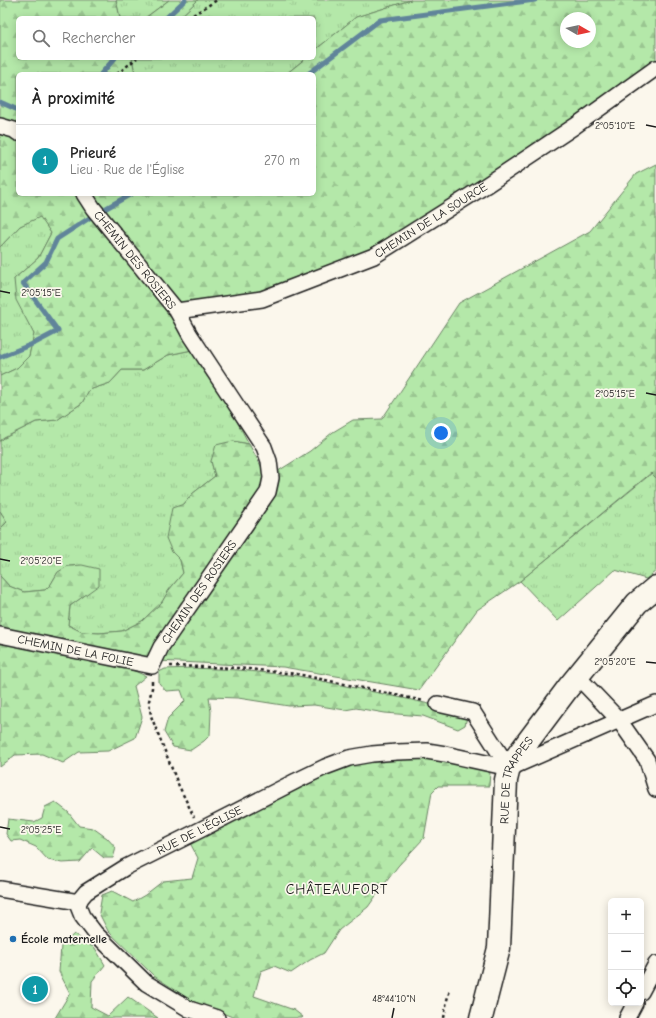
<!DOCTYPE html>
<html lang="fr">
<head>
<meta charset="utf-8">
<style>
	body { margin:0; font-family:"Comic Neue",sans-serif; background:#f2f2f2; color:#222 }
	.controls { position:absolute; right:12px; bottom:12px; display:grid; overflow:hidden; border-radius:6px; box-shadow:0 2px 10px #0003 }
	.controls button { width:36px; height:36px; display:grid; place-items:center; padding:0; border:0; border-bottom:1px solid #e0e0e0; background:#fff; color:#222; font:20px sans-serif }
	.compass { position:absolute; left:560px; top:12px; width:36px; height:36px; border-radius:50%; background:#fff; box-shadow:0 2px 10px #0003; rotate:99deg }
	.you { position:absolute; left:441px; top:433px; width:14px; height:14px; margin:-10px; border:3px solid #fff; border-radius:50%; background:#1a73e8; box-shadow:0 0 0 6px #1a73e833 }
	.badge { display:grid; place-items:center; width:26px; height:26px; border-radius:50%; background:#1f6fb2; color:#fff; font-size:13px; font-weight:700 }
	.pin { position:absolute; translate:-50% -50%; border:2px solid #fff; box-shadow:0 1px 4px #0006 }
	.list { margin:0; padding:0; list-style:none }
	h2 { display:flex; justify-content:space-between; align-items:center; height:52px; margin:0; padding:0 16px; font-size:17px }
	h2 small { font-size:13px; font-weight:400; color:#767676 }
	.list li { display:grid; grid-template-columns:26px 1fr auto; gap:12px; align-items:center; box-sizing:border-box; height:72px; padding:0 16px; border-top:1px solid #e0e0e0 }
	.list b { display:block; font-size:15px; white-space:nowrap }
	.list p { margin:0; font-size:13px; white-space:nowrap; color:#767676 }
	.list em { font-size:13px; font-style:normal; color:#767676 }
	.icon { flex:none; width:22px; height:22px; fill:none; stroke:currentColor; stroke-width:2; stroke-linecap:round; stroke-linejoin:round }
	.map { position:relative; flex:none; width:656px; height:1018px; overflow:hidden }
	.search { position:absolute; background:#fff; box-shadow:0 2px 10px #0003; left:16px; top:16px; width:300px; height:44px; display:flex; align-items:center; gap:10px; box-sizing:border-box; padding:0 14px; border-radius:6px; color:#767676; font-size:15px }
	.panel { position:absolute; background:#fff; box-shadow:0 2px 10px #0003; left:16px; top:72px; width:300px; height:124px; border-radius:6px }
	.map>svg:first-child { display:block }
</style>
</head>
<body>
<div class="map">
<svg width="656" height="1018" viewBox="0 0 656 1018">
	<defs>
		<pattern id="grass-tufts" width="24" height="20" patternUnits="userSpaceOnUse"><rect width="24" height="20" fill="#b4e8a9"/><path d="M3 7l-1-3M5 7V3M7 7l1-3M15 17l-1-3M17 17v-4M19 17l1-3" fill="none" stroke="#9ac691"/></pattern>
		<pattern id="forest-firs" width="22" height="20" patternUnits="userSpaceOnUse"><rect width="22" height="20" fill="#b4e8a9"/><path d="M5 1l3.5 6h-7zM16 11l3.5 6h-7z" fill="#9ac691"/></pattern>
	</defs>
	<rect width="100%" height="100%" fill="#fbf7ec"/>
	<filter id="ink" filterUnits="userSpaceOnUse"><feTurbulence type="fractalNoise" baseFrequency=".025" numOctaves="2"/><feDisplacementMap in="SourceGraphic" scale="8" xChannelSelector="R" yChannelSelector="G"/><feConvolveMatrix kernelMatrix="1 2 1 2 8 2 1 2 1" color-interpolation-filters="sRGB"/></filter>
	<g filter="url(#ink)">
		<g fill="url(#grass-tufts)" stroke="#688262">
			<path d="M116 0H169L145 18H120Z"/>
			<path d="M198 0H411L356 17 314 51V18H179Z"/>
			<path d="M132 58H306L286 74H135Z"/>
			<path d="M40 216 51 233 38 258 14 279 28 321 34 334 29 356 17 368 0 376V247L20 226Z"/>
			<path d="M192 350 232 412 249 444 233 441 211 461 215 476 192 494 184 504 172 552 180 560 183 573 169 590 162 602 142 621 122 631 99 633 82 632 68 625 70 606 89 592 58 572 51 584 45 590 24 592 9 586 0 576V529L7 522 0 511V441L4 438 36 422 57 420 82 403 89 390 110 383 122 370H143L168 355Z"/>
			<path d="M652 473 656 478V571L646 579 615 570 558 621 520 581Z"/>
		</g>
		<g fill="url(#forest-firs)" stroke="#688262" fill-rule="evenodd">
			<path d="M0 0H116L120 18H18V58H132L135 74H18V129L0 122Z"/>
			<path d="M169 0H198L179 18H145Z"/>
			<path d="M411 0H656V60L503 167 375 249 249 295 185 310 109 218 91 194H314V74H286L306 58H314V51L356 17ZM566 18H590V42H566Z"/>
			<path d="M0 132 18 138V194H78L172 316 192 350 168 355 143 370H122L110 383 89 390 82 403 57 420 36 422 4 438 0 441V376L17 368 29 356 34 334 16 300 14 279 38 258 51 233 40 217 20 226 0 247Z"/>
			<path d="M656 164V478L651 473 520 581 477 610 419 690 283 667 157 661 275 473 310 451 333 432 353 420 382 419 459 303 590 231 636 174Z"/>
			<path d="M233 441 249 444 266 475 264 489 151 660 0 628V576L9 586 24 592 45 590 51 584 58 572 68 566 82 565 99 569V585L70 606 68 625 82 632 99 633 122 631 142 621 162 602 169 590 183 573 180 560 172 552 166 538 172 508 184 504 192 494 215 476 211 461 216 445Z"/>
			<path d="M0 511 7 522 0 529Z"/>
			<path d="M0 639 123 666 146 676 134 686 142 717 135 738 108 751 79 752 63 763 42 754 15 755 0 767Z"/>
			<path d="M192 668 238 670 298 676 412 700 459 711 467 717 465 725 458 729 423 716 385 713 356 708 345 710 314 705 289 706 238 698 209 697 211 712 210 735 204 741 191 750 173 747 164 732 168 718 185 701 181 690 166 691 159 683V672L165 669Z"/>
			<path d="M411 758 448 760 490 772 489 786H438L432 792 424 838 398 866 380 890 368 907 339 930 324 953 310 960 291 973 274 966 261 971 254 996 294 1010 303 1017 302 1018H235L192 1001 154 976 108 931 99 913 102 895 112 891 133 902 145 895 163 881 192 878 198 858 190 843 347 765 382 759Z"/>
			<path d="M55 802 68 812 79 826 93 828 107 838 116 848 113 858H104L92 848 80 862 62 863 48 860 36 847 20 840 11 841 6 834 8 819 34 822 42 818 45 807Z"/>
			<path d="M74 934 95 948 105 965 92 981 91 1007 108 1016 128 997 158 1018H55L70 993 59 972 61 946Z"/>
		</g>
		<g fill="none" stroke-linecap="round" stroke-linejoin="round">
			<g stroke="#60849a" stroke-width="5">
				<path d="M166 18 185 0"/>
				<path d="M101 74 115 58"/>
				<path d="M308 74 380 20 535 0"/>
				<path d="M0 102 18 110"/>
				<path d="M0 357 35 343 58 331 23 283 46 262 57 239 94 215 131 194"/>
			</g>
			<g stroke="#1c1c1c" stroke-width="18">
				<g id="street">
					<path d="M0 126 14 130 18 133"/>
					<path id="s1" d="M177 311 262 299 374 256 485 186 575 126 656 68"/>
					<path id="s2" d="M0 635 152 666 161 647 268 492 271 478 269 461 264 447 190 335 177 311 93 208 84 194"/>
					<path d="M577 676 619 720 647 760 656 789"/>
					<path d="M438 704 473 712 509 768"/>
					<path d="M510 768 656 704"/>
					<path d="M0 889 79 902"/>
					<path d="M641 992 656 964"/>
					<path id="s3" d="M217 1018 189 1009 146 983 95 933 82 916 78 906 79 902 81 898 86 892 126 867 200 830 296 781 325 767 349 758 372 754 397 752 427 751 445 754 509 768"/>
					<path d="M627 1018 635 1003"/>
				</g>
			</g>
			<g stroke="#1c1c1c" stroke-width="25">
				<g id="secondary">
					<path id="s4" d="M481 1018 499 948 506 780 509 768 520 752 568 688 637 603 656 587"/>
				</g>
			</g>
			<g stroke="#1c1c1c" stroke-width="2.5" stroke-dasharray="3 3" stroke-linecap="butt">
				<path d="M188 18 217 0"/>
				<path d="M117 74 137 58"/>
				<path d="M170 666 238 668 297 674 424 701"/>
				<path d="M152 681V688L149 701 151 716 178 784 194 817"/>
				<path d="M444 1018 447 1000 450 990"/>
			</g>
			<use href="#street" stroke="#fbf7ec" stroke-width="15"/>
			<use href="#secondary" stroke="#fbf7ec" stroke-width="22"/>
		</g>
	</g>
	<path fill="none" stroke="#1c1c1c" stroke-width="1.5" d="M646 125 656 127M0 291 10 293M646 393 656 395M0 559 10 561M646 662 656 663M0 827 10 829M392 1018 394 1008"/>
	<circle fill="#1f6fb2" stroke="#fbf7ec" stroke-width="1.5" cx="13" cy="939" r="4"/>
	<g text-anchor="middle" stroke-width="3.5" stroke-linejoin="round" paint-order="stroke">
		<g font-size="12" fill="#1c1c1c" stroke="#fbf7ec">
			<text dy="4" stroke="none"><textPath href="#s1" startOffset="273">CHEMIN DE LA SOURCE</textPath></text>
			<text transform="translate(135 260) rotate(51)" y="4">CHEMIN DES ROSIERS</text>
			<text dy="4" stroke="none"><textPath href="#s2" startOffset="243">CHEMIN DES ROSIERS</textPath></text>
			<text dy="4" stroke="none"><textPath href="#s2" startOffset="77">CHEMIN DE LA FOLIE</textPath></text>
			<text dy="4" stroke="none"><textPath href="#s4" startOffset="243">RUE DE TRAPPES</textPath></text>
			<text dy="4" stroke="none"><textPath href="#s3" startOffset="329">RUE DE L'ÉGLISE</textPath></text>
		</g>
		<g font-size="12" font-weight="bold" fill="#1c1c1c" stroke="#fbf7ec" text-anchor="start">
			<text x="21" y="943">École maternelle</text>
		</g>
		<g font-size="14" letter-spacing="1" fill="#1c1c1c" stroke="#fbf7ec">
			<text x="337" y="894">CHÂTEAUFORT</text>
		</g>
	</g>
	<g font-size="10" text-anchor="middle" fill="#1c1c1c" stroke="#fbf7ec" stroke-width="3.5" stroke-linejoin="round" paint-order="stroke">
		<text x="615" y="129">2°05'10"E</text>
		<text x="41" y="296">2°05'15"E</text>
		<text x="615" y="397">2°05'15"E</text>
		<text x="41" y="564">2°05'20"E</text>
		<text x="615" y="665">2°05'20"E</text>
		<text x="41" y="833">2°05'25"E</text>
		<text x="394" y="1002">48°44'10"N</text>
	</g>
</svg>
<div class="controls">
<button>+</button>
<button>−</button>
<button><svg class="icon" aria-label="locate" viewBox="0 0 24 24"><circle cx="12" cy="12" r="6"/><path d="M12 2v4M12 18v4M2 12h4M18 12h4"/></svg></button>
</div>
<svg class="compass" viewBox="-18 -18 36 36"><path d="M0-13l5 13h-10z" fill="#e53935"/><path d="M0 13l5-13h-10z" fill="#767676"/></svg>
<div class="you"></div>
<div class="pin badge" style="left:35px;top:989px;background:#0f9aa8">1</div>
<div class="search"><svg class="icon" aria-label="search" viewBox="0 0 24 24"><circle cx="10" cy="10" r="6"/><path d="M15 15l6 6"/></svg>Rechercher</div>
<section class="panel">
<h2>À proximité<small></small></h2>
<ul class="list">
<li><span class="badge" style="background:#0f9aa8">1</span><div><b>Prieuré</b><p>Lieu · Rue de l'Église</p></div><em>270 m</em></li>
</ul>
</section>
</div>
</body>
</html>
